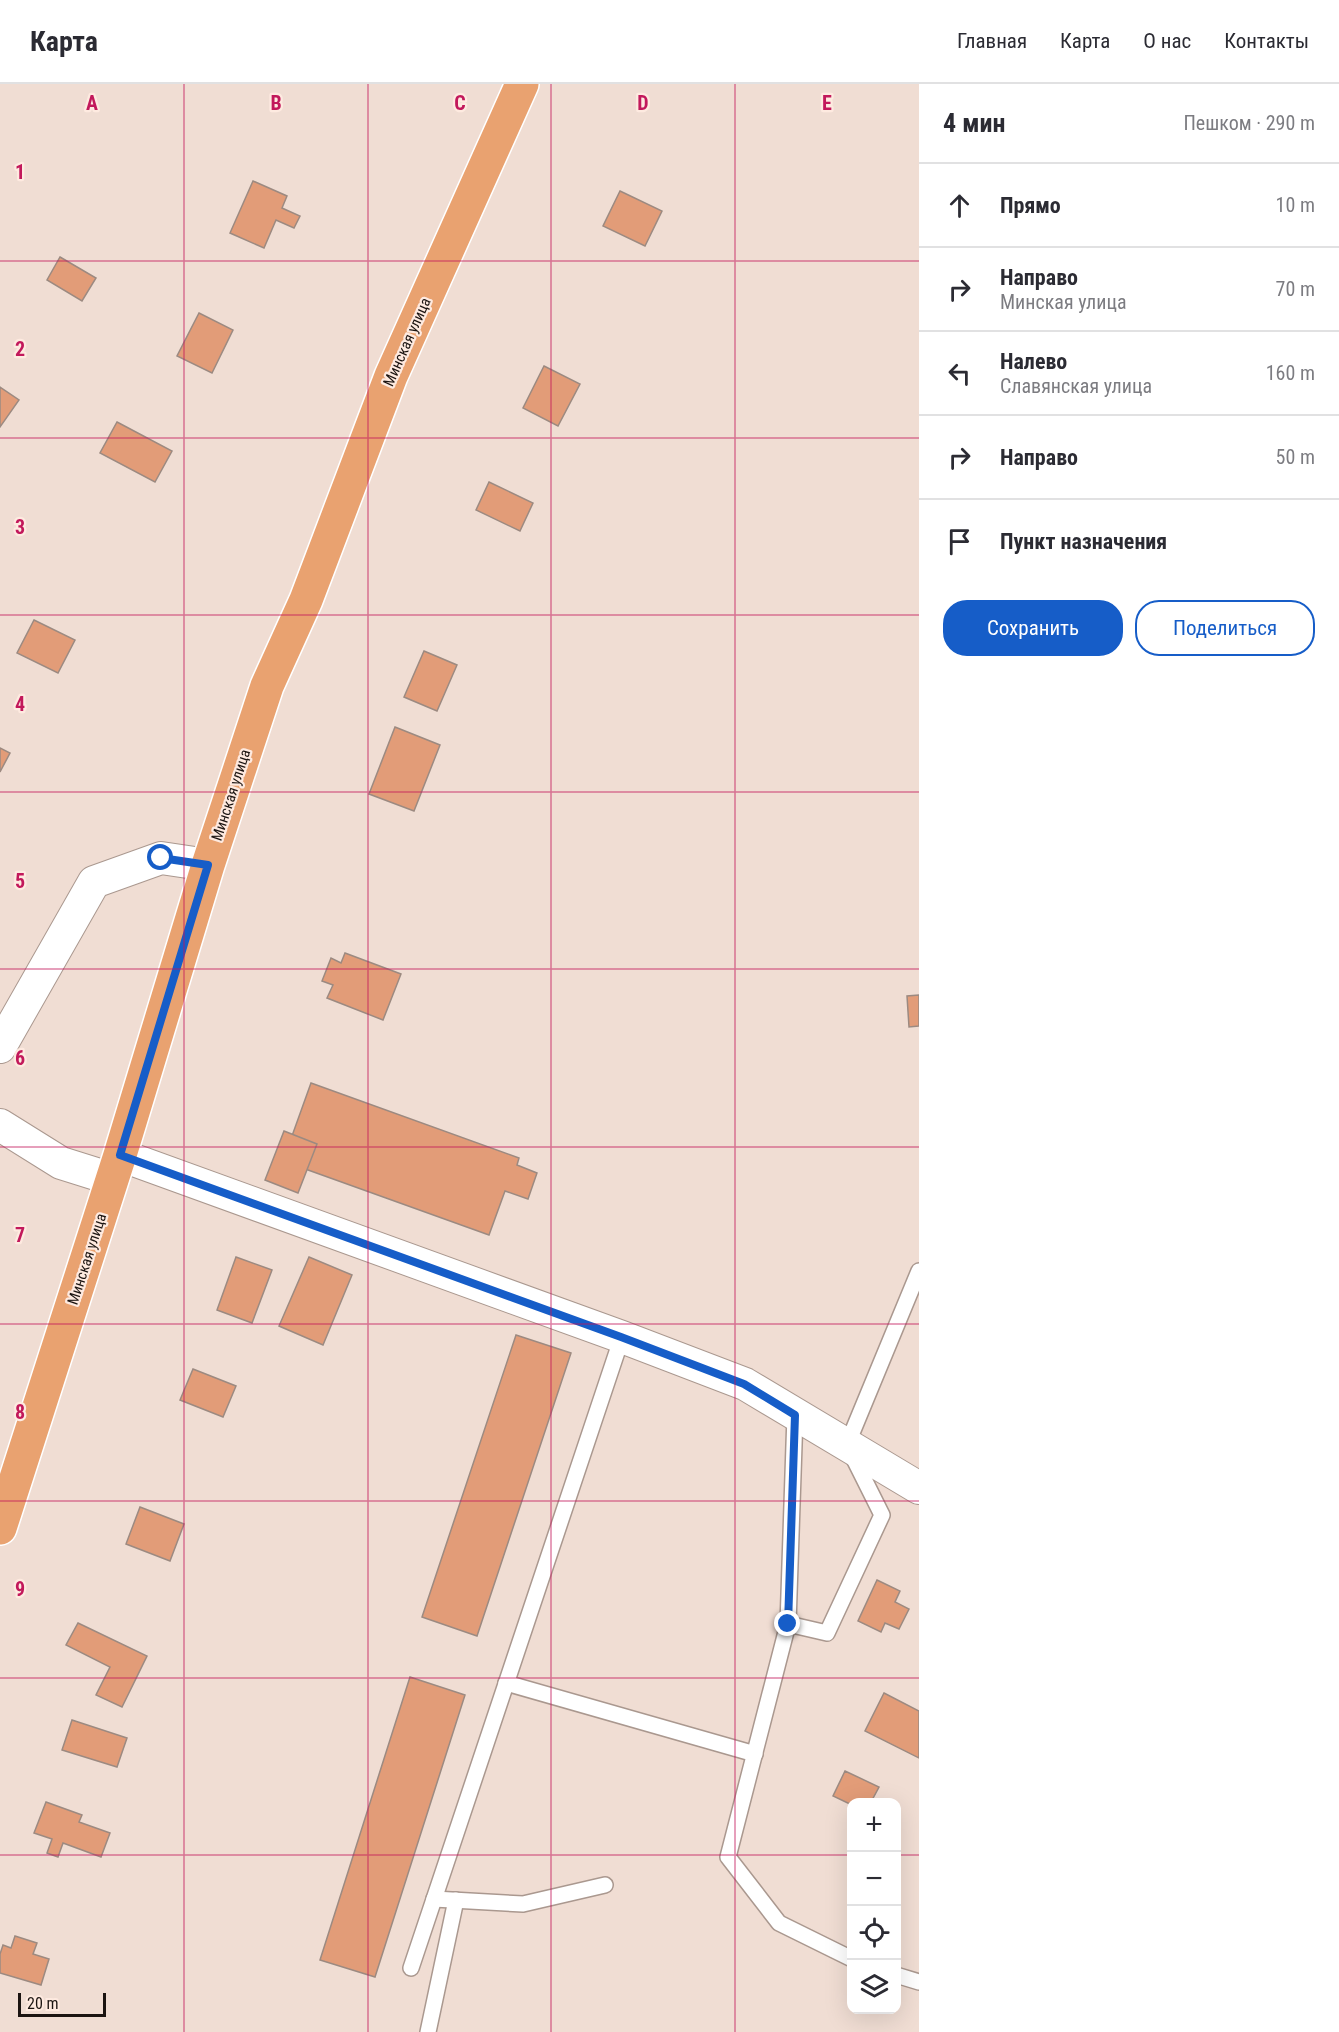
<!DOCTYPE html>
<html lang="ru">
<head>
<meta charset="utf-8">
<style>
	body { margin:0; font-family:"Roboto Condensed",sans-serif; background:#f2f2f3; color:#2b2b33 }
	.controls { position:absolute; right:18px; bottom:18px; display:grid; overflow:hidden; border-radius:12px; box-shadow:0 6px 24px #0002 }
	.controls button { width:54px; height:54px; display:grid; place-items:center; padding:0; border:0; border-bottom:2px solid #e1e1e2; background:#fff; color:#2b2b33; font:30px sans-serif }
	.scale { position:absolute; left:18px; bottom:15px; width:88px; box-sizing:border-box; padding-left:6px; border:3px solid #1b1411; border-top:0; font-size:16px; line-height:21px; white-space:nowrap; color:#1b1411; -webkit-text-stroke:4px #feeae0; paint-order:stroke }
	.stop { position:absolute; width:18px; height:18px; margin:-14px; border:4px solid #165dc8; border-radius:50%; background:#fff }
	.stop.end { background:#165dc8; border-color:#fff; box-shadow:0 2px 6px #0008 }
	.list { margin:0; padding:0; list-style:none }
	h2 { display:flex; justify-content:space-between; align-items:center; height:78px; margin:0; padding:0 24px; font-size:26px }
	h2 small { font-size:20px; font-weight:400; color:#7c7c81 }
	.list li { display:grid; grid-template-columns:39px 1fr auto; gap:18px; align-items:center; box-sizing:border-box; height:84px; padding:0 24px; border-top:2px solid #e1e1e2 }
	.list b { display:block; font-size:22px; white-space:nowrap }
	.list p { margin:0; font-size:20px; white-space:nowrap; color:#7c7c81 }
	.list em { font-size:20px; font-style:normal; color:#7c7c81 }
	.actions { display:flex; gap:12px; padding:18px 24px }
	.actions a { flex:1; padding:14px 0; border:2px solid #165dc8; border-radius:24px; text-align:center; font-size:21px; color:#165dc8 }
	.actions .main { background:#165dc8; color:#fff }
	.icon { flex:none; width:33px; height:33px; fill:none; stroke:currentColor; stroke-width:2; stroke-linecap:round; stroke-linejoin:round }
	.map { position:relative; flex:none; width:919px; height:1948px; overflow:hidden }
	header { display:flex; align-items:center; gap:36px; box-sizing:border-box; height:84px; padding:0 30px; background:#fff; border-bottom:2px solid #e1e1e2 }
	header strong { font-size:28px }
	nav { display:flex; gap:33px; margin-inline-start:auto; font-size:21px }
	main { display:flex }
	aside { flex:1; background:#fff }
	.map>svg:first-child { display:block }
</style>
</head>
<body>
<header>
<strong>Карта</strong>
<nav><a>Главная</a><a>Карта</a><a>О нас</a><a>Контакты</a></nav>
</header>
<main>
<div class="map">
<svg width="919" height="1948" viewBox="0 0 919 1948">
	<rect width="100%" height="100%" fill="#f0ddd3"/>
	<g fill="#e29c78" stroke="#9c8a81" stroke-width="1.5">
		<path d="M253 97 287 112 282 124 300 132 294 144 276 136 264 164 230 149Z"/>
		<path d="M620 107 662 127 645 162 603 142Z"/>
		<path d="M60 173 96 194 82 217 47 196Z"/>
		<path d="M199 229 233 246 212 289 177 272Z"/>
		<path d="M544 282 580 300 558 342 523 324Z"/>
		<path d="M0 303 19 316 0 343Z"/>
		<path d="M117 338 172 367 155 398 100 369Z"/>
		<path d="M489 398 533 419 520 447 476 426Z"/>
		<path d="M34 536 75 556 58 589 17 569Z"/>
		<path d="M424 567 457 581 437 627 404 613Z"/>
		<path d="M395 643 440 661 414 727 369 710Z"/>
		<path d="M0 664 10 669 0 688Z"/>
		<path d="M345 869 401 890 383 936 327 914 333 901 322 897 331 874 341 879Z"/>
		<path d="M919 911V942L909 943 907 912Z"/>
		<path d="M311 999 519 1074 517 1081 537 1089 528 1115 505 1107 489 1151 283 1077Z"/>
		<path d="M284 1047 317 1060 298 1109 265 1096Z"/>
		<path d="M236 1173 272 1186 252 1239 217 1226Z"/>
		<path d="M309 1173 352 1191 323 1261 279 1242Z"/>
		<path d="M516 1251 571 1269 477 1552 422 1533Z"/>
		<path d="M193 1285 236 1302 223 1333 180 1316Z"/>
		<path d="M140 1423 184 1440 170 1477 126 1460Z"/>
		<path d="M877 1496 900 1507 895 1518 909 1525 899 1545 885 1539 881 1548 858 1537Z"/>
		<path d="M78 1539 147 1572 122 1623 96 1611 110 1583 66 1561Z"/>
		<path d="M410 1593 465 1611 375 1893 320 1876Z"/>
		<path d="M884 1609 919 1627V1674L865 1647Z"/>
		<path d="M72 1636 127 1654 117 1683 62 1666Z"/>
		<path d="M845 1687 879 1703 871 1718H852V1721L833 1712Z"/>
		<path d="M46 1718 82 1731 79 1738 110 1749 101 1773 63 1759 58 1773 47 1769 52 1755 34 1749Z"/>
		<path d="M15 1852 37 1859 33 1870 49 1875 41 1901 0 1889V1870L3 1861 11 1864Z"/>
	</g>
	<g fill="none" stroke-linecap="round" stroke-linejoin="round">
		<g stroke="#aa988f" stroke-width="18">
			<g id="service">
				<path d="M788 1540 795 1331"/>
				<path d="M506 1599 755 1670"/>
				<path d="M434 1815 523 1820 605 1801"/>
				<path d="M852 1875 779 1839 728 1773 788 1540 827 1549 882 1431 847 1361 919 1187"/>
				<path d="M411 1884 622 1253"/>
				<path d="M896 1891 919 1898"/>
				<path d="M428 1948 456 1816"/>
			</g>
		</g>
		<g stroke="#aa988f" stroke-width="34">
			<g id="minor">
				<path d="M0 963 94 798 161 774 208 781"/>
				<path d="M0 1041 61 1079 112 1095"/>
				<path d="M120 1071 622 1253 745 1300 919 1404"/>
			</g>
		</g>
		<g stroke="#fff" stroke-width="36">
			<path id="primary" d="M0 1444 120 1071 208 781 267 602 306 516 391 292 522 0"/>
		</g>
		<use href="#service" stroke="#fff" stroke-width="15"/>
		<use href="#minor" stroke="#fff" stroke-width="32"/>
		<use href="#primary" stroke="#e9a270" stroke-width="33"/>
	</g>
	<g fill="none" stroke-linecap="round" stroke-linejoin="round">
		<path stroke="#165dc8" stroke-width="8" d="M161 774 208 781 120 1071 621 1253 744 1300 795 1331 788 1540"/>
	</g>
	<path fill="none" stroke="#c2185b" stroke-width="1.5" stroke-opacity="0.55" d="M184 0V1948M368 0V1948M551 0V1948M735 0V1948M0 177H919M0 354H919M0 531H919M0 708H919M0 885H919M0 1063H919M0 1240H919M0 1417H919M0 1594H919M0 1771H852M896 1771H919"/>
	<g text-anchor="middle" stroke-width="4.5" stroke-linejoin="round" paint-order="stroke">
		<g font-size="15" fill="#1b1411" stroke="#feeae0">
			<text transform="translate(407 258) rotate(-66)" y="5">Минская улица</text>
			<text transform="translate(231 711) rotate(-72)" y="5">Минская улица</text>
			<text transform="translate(87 1175) rotate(-72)" y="5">Минская улица</text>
		</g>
	</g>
	<g font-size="20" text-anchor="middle" font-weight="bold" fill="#c2185b" stroke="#feeae0" stroke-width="4.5" stroke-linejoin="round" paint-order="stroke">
		<text x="92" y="26">A</text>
		<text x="276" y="26">B</text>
		<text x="460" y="26">C</text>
		<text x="643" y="26">D</text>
		<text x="827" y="26">E</text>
		<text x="20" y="95">1</text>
		<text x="20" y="272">2</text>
		<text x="20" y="450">3</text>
		<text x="20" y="627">4</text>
		<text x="20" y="804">5</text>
		<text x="20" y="981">6</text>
		<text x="20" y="1158">7</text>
		<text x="20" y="1335">8</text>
		<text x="20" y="1512">9</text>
	</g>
</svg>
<div class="controls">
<button>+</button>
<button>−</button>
<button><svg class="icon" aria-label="locate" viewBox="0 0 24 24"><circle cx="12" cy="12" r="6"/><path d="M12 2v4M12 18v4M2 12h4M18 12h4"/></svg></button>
<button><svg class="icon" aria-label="layers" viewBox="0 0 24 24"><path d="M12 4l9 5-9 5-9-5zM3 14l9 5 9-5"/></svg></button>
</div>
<div class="scale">20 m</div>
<div class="stop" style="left:161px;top:774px"></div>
<div class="stop end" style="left:788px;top:1540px"></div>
</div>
<aside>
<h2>4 мин<small>Пешком · 290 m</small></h2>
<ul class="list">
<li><svg class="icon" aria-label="ahead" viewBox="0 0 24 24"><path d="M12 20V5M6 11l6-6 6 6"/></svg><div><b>Прямо</b></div><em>10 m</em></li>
<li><svg class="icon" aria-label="right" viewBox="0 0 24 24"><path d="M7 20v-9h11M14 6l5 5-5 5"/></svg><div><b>Направо</b><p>Минская улица</p></div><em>70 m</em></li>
<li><svg class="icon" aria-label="left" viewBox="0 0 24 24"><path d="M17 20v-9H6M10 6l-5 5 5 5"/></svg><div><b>Налево</b><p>Славянская улица</p></div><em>160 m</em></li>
<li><svg class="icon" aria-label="right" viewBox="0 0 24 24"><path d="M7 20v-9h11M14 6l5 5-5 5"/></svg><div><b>Направо</b></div><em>50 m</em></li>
<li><svg class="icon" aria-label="arrive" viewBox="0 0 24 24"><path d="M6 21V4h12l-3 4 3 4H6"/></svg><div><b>Пункт назначения</b></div></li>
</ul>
<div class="actions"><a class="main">Сохранить</a><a>Поделиться</a></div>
</aside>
</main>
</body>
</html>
